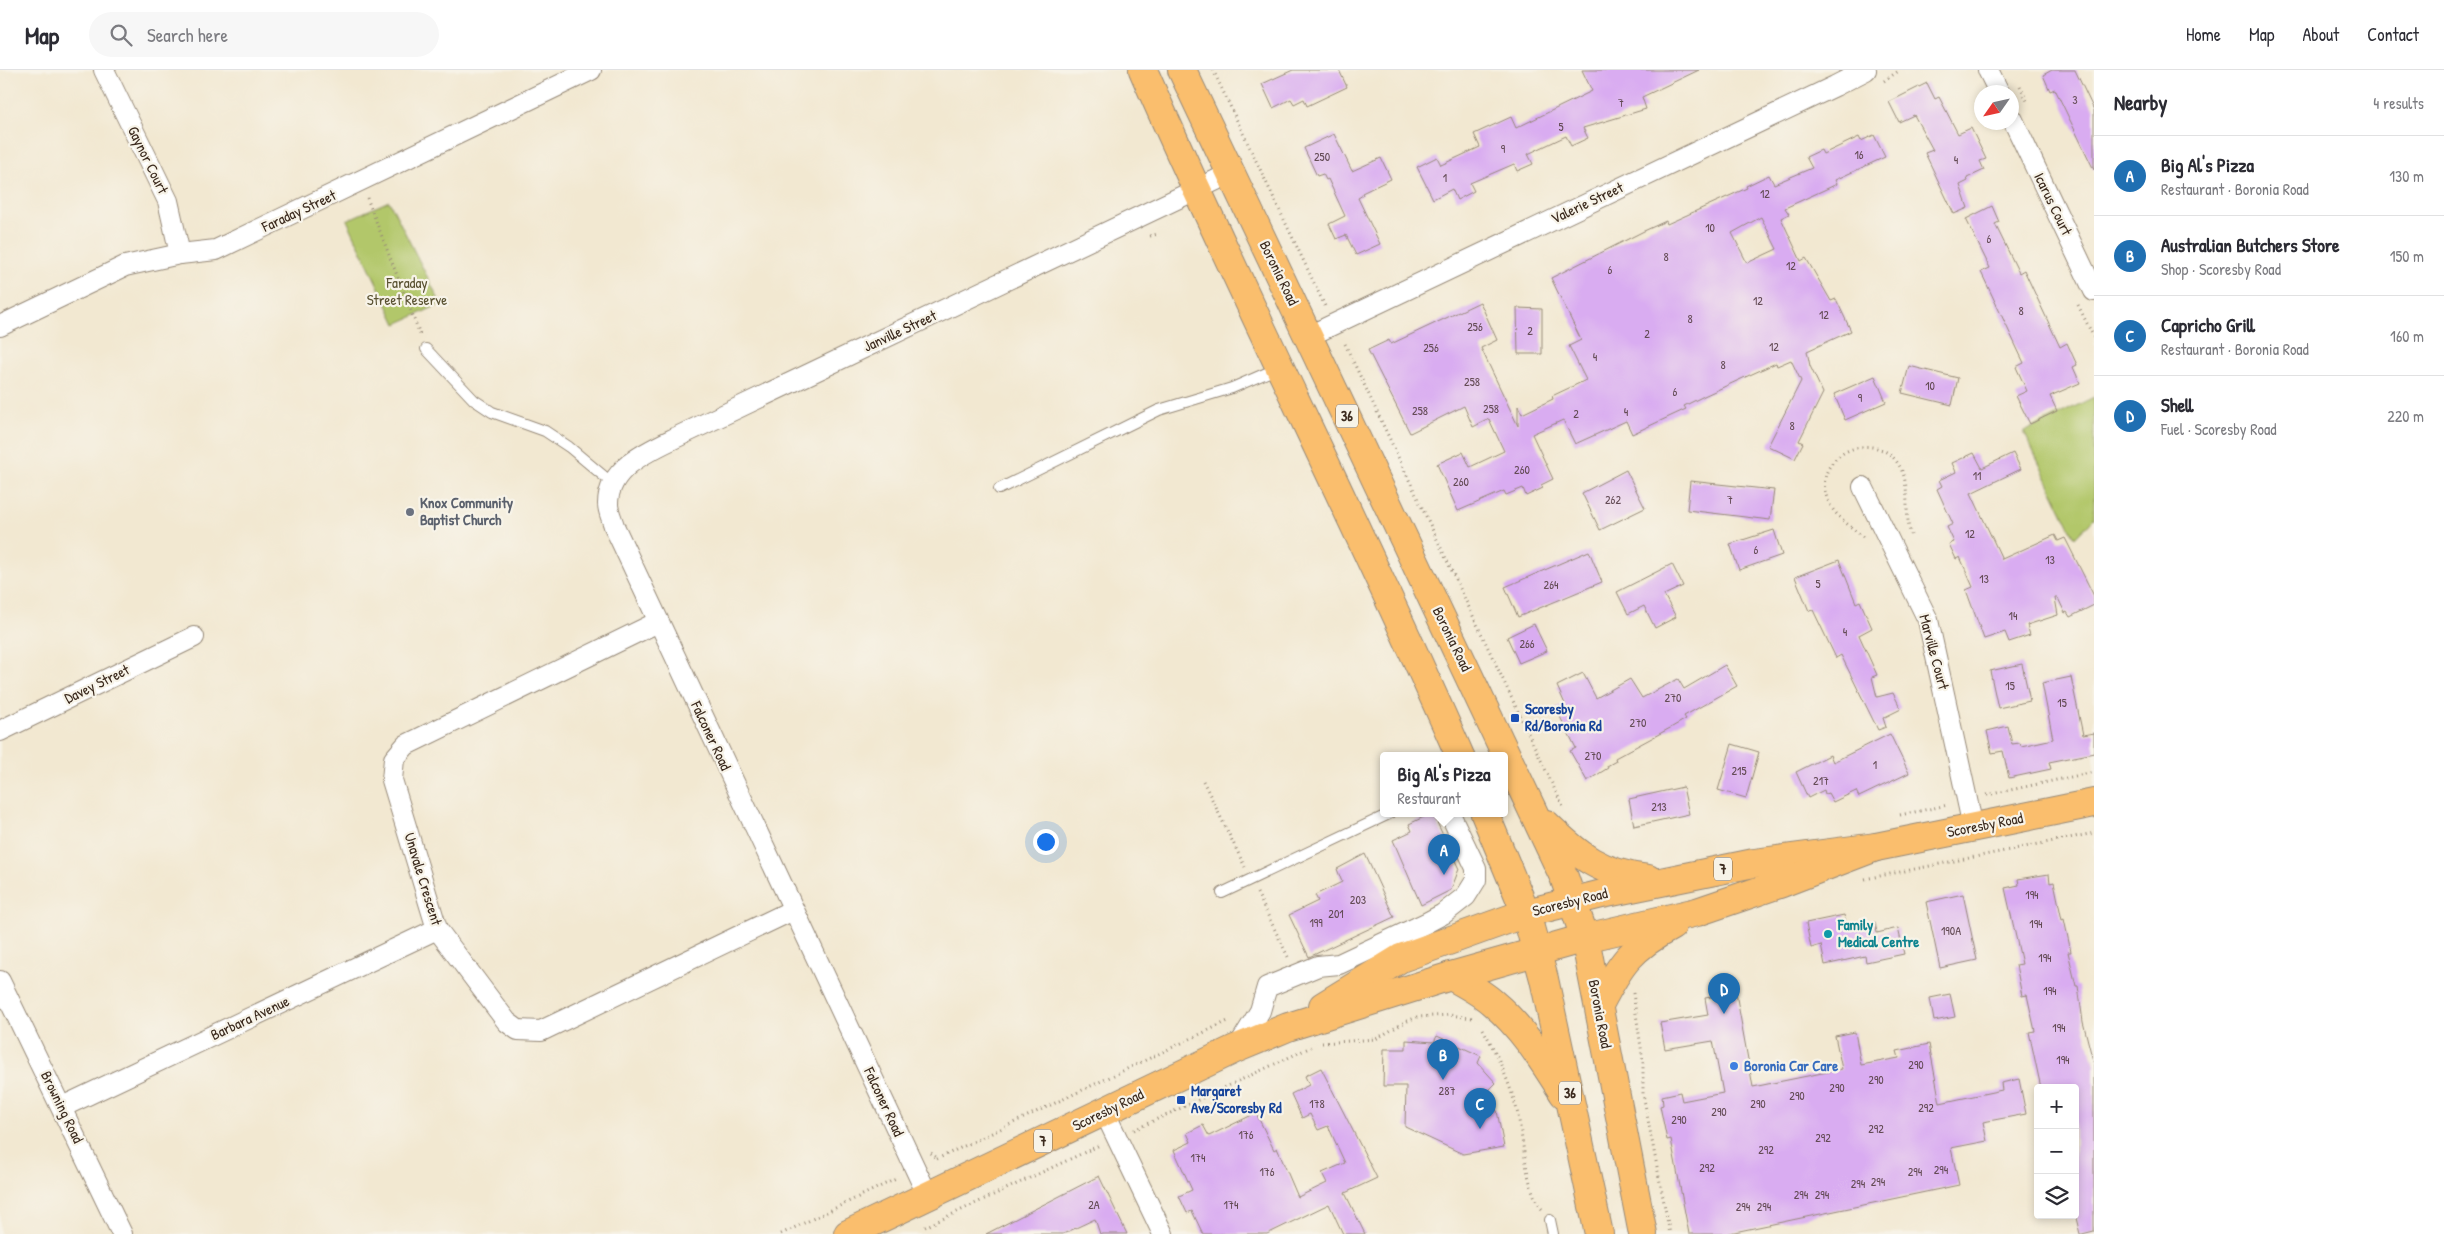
<!DOCTYPE html>
<html lang="en">
<head>
<meta charset="utf-8">
<style>
	body { margin:0; font-family:"Patrick Hand",sans-serif; background:#f7f7f7; color:#2b2b33 }
	.controls { position:absolute; right:15px; bottom:15px; display:grid; overflow:hidden; border-radius:5px; box-shadow:0 2px 8px #0003 }
	.controls button { width:45px; height:45px; display:grid; place-items:center; padding:0; border:0; border-bottom:1px solid #e1e1e2; background:#fff; color:#2b2b33; font:25px sans-serif }
	.compass { position:absolute; left:1974px; top:15px; width:45px; height:45px; border-radius:50%; background:#fff; box-shadow:0 2px 8px #0003; rotate:236deg }
	.you { position:absolute; left:1045px; top:771px; width:18px; height:18px; margin:-12px; border:4px solid #fff; border-radius:50%; background:#1a73e8; box-shadow:0 0 0 8px #1a73e833 }
	.badge { display:grid; place-items:center; width:32px; height:32px; border-radius:50%; background:#1f6fb2; color:#fff; font-size:16px; font-weight:700 }
	.pin { position:absolute; translate:-50% -41px; filter:drop-shadow(0 1px 2px #0008) }
	.pin::after { content:''; position:absolute; top:26px; width:18px; height:15px; background:inherit; clip-path:polygon(0 0,100% 0,50% 100%) }
	.popup { position:absolute; left:1380px; top:682px; width:128px; height:65px; box-sizing:border-box; display:grid; place-content:center; border-radius:5px; background:#fff; filter:drop-shadow(0 1px 4px #0005); font-size:16px; white-space:nowrap; color:#7c7c81 }
	.popup b { font-size:19px; color:#2b2b33 }
	.popup::after { content:''; position:absolute; left:50%; top:100%; margin-left:-10px; border:10px solid transparent; border-top-color:#fff }
	.list { margin:0; padding:0; list-style:none }
	h2 { display:flex; justify-content:space-between; align-items:center; height:65px; margin:0; padding:0 20px; font-size:21px }
	h2 small { font-size:16px; font-weight:400; color:#7c7c81 }
	.list li { display:grid; grid-template-columns:32px 1fr auto; gap:15px; align-items:center; box-sizing:border-box; height:80px; padding:0 20px; border-top:1px solid #e1e1e2 }
	.list b { display:block; font-size:19px; white-space:nowrap }
	.list p { margin:0; font-size:16px; white-space:nowrap; color:#7c7c81 }
	.list em { font-size:16px; font-style:normal; color:#7c7c81 }
	.icon { flex:none; width:28px; height:28px; fill:none; stroke:currentColor; stroke-width:2; stroke-linecap:round; stroke-linejoin:round }
	.map { position:relative; flex:none; width:2094px; height:1164px; overflow:hidden }
	header { display:flex; align-items:center; gap:30px; box-sizing:border-box; height:70px; padding:0 25px; background:#fff; border-bottom:1px solid #e1e1e2 }
	header strong { font-size:24px }
	nav { display:flex; gap:28px; margin-inline-start:auto; font-size:18px }
	.search { width:350px; height:45px; background:#f7f7f7; display:flex; align-items:center; gap:12px; box-sizing:border-box; padding:0 18px; border-radius:28px; color:#7c7c81; font-size:19px }
	main { display:flex }
	aside { flex:1; background:#fff }
	.map>svg:first-child { display:block }
</style>
</head>
<body>
<header>
<strong>Map</strong>
<div class="search"><svg class="icon" aria-label="search" viewBox="0 0 24 24"><circle cx="10" cy="10" r="6"/><path d="M15 15l6 6"/></svg>Search here</div>
<nav><a>Home</a><a>Map</a><a>About</a><a>Contact</a></nav>
</header>
<main>
<div class="map">
<svg width="2094" height="1164" viewBox="0 0 2094 1164">
	<rect width="100%" height="100%" fill="#f7f3e8"/>
	<filter id="ink" filterUnits="userSpaceOnUse"><feTurbulence type="fractalNoise" baseFrequency=".02" numOctaves="2"/><feDisplacementMap in="SourceGraphic" scale="10" xChannelSelector="R" yChannelSelector="G"/><feConvolveMatrix kernelMatrix="1 2 1 2 8 2 1 2 1" color-interpolation-filters="sRGB"/></filter>
	<filter id="wash" filterUnits="userSpaceOnUse"><feTurbulence type="fractalNoise" baseFrequency=".0096" numOctaves="4" result="noise"/><feDisplacementMap in="SourceGraphic" scale="20" xChannelSelector="R" yChannelSelector="G"/><feGaussianBlur stdDeviation="1.12" result="paint"/><feColorMatrix in="noise" values="0 0 0 0 0 0 0 0 0 0 0 0 0 0 0 0 0 1.4 0 .05"/><feComposite in="paint" operator="in"/></filter>
	<g filter="url(#wash)">
		<rect width="100%" height="100%" fill="#f2e8d1"/>
		<g fill="#b2c76b" stroke="#767844">
			<path d="M389 131 441 234 396 254 347 150Z"/>
			<path d="M2094 327V448L2075 468 2024 362Z"/>
		</g>
		<g id="blocks">
			<g fill="#d9acf1" fill-rule="evenodd">
				<path d="M1293 0H1339L1347 17 1307 36 1304 29 1294 34 1291 29 1273 38 1262 14Z"/>
				<path d="M1582 0H1699L1642 27 1646 39 1583 58 1588 68 1571 76 1566 66 1528 84 1533 94 1517 101 1514 94 1470 113 1474 121 1457 130 1452 119 1433 129 1417 97 1437 87 1441 95 1480 77 1474 64 1511 47 1516 58 1592 21Z"/>
				<path d="M2052 0H2075L2094 40V100L2055 19 2050 21 2043 5Z"/>
				<path d="M1927 13 1935 29 1939 27 1958 64 1971 58 1986 89 1980 91 1984 100 1967 108 1968 111 1960 115 1968 138 1954 144 1925 83 1933 80 1914 45 1899 52 1889 32Z"/>
				<path d="M1334 64 1352 101 1381 88 1391 109 1362 123 1363 125 1358 128 1380 174 1356 185 1346 165 1336 169 1329 154 1345 146 1328 109 1326 110 1323 104 1317 106 1304 78Z"/>
				<path d="M1874 65 1885 87 1835 110 1837 114 1785 138 1789 144 1781 148 1801 191 1806 188 1831 231 1836 229 1851 261 1807 281 1810 296 1823 323 1799 371 1803 373 1795 389 1768 376 1801 311 1791 290 1777 296 1776 293 1704 326 1684 336 1686 339 1632 364 1626 351 1575 374 1563 350 1532 364 1553 409 1541 415 1543 418 1526 426 1523 418 1506 425 1504 421 1458 441 1437 394 1463 382 1470 397 1504 381 1489 349 1473 357 1464 336 1410 363 1368 280 1389 270 1391 274 1480 232 1497 270 1481 278 1518 356V336L1522 344 1553 329 1552 326 1586 310 1569 276 1581 270 1551 208 1644 161 1666 151 1667 154 1747 118 1746 116 1769 105 1774 114 1812 98 1806 87 1821 80 1823 84 1859 67 1861 71ZM1761 147 1777 179 1747 193 1732 163Z"/>
				<path d="M1992 136 1999 152 1995 154 2019 203 2024 200 2060 277 2067 273 2077 295 2073 297 2080 313 2050 326 2057 341 2030 354 2016 326 2027 321 2016 297 2024 293 1981 202 1990 198 1966 149Z"/>
				<path d="M1517 238 1542 239V284H1518Z"/>
				<path d="M1909 296 1958 308 1952 335 1902 323Z"/>
				<path d="M1875 306 1886 332 1845 350 1834 324Z"/>
				<path d="M1974 383 1982 398 2013 383 2021 399 1971 423 2002 489 2055 465 2058 471 2065 468 2094 526V535L2070 547 2067 542 2065 543 2058 528H2055L2058 545 2027 555 2030 565 2009 572 2005 562 1984 569 1966 520 1973 517 1960 487 1956 489 1949 474 1954 472 1947 457 1953 454 1937 419 1942 416 1939 410 1956 402 1952 393Z"/>
				<path d="M1626 400 1645 438 1600 460 1582 423Z"/>
				<path d="M1690 411 1774 420 1770 450 1687 440Z"/>
				<path d="M1774 460 1782 485 1739 500 1730 474Z"/>
				<path d="M1589 481 1602 512 1518 547 1505 517Z"/>
				<path d="M1839 490 1856 533 1860 531 1872 558 1859 565 1877 605 1872 607 1877 627 1893 623 1901 639 1883 648 1886 657 1878 660 1841 585 1836 588 1813 540 1809 541 1795 507Z"/>
				<path d="M1672 494 1683 516 1664 525 1676 547 1655 558 1644 536 1628 544 1617 522Z"/>
				<path d="M1534 554 1547 581 1519 593 1507 567Z"/>
				<path d="M2022 594 2030 631 1998 638 1990 601Z"/>
				<path d="M1725 595 1737 616 1684 646 1686 649 1672 657 1615 688 1616 691 1607 696 1608 698 1587 711 1570 681 1576 678 1556 639 1565 634 1557 616 1583 603 1596 628 1630 609 1642 628 1678 609 1684 619Z"/>
				<path d="M2071 607 2083 665 2094 663V683L2049 692 2051 699 2009 708 2003 681 1992 683 1987 661 2008 656 2012 674 2020 673 2021 676 2053 669 2042 613Z"/>
				<path d="M1890 664 1909 703 1859 727 1856 721 1833 732 1828 723 1825 724 1824 720 1808 728 1796 702 1830 685 1833 692Z"/>
				<path d="M1732 674 1759 682 1746 728 1718 720Z"/>
				<path d="M1683 717 1689 744 1634 756 1629 729Z"/>
				<path d="M1430 744H1433L1459 799 1451 820 1421 835 1393 770 1412 761 1409 754Z"/>
				<path d="M1365 784 1394 847 1309 887 1289 845 1318 831 1315 825 1342 812 1337 799Z"/>
				<path d="M2049 804 2050 813 2054 812 2062 850 2064 849 2071 882H2068L2076 916H2078L2083 952 2094 995V1161L2082 1164H2080L2075 1144V1018H2041L2029 962 2035 961 2027 925 2022 926 2016 895 2022 894 2005 818 2019 815 2018 809Z"/>
				<path d="M1963 824 1977 890 1940 898 1926 832Z"/>
				<path d="M1844 845 1847 858 1875 852 1877 863 1898 858 1904 884 1866 892 1865 886 1825 895 1821 875 1811 878 1806 853Z"/>
				<path d="M1736 923 1753 1017 1842 999 1835 966 1855 962 1861 995 1899 988 1897 981 1929 974 1940 1033 2002 1020 2001 1013 2019 1009 2026 1044 1983 1052 1987 1071 1951 1078 1959 1115 1725 1164H1689L1671 1069 1667 1070 1660 1036 1663 1035 1662 1026 1680 1022 1682 1031 1723 1023 1713 971 1665 979 1660 953 1708 945 1705 928Z"/>
				<path d="M1950 924 1955 947 1934 951 1930 928Z"/>
				<path d="M1437 966 1481 986 1478 993 1496 1013 1483 1026 1497 1041 1504 1077 1463 1084 1405 1057 1406 1016H1383L1384 979H1406V970L1434 972Z"/>
				<path d="M1321 998 1377 1108 1345 1123 1365 1164H1343L1329 1134 1267 1164H1203L1192 1141 1187 1143 1179 1126 1192 1120 1174 1080 1191 1072 1187 1063 1203 1055 1209 1066 1256 1043 1274 1080 1277 1078 1298 1127 1327 1113 1322 1103 1345 1093 1328 1056 1318 1060 1310 1044 1302 1048 1291 1024 1309 1015 1305 1006Z"/>
				<path d="M1099 1106 1127 1164H1100L1095 1149 1063 1164H986Z"/>
			</g>
		</g>
	</g>
	<g filter="url(#ink)">
		<use href="#blocks" fill-opacity="0" stroke="#968978" stroke-width="1"/>
		<g fill="none" stroke-linecap="round" stroke-linejoin="round">
			<g stroke="#968978" stroke-width="12">
				<g id="lane">
					<path d="M426 279 474 330 492 342 545 361 569 377 612 413"/>
					<path d="M999 419 1159 340 1232 318 1278 298"/>
					<path d="M1222 823 1389 744"/>
					<path d="M1550 1150 1553 1164"/>
				</g>
			</g>
			<g stroke="#968978" stroke-width="22">
				<g id="street">
					<path d="M104 0 168 131 180 184"/>
					<path d="M1988 0 1999 22"/>
					<path d="M2012 48 2094 221"/>
					<path d="M0 256 125 196 180 184 216 180 591 0"/>
					<path d="M1309 266 1835 16 1866 0"/>
					<path d="M1863 417 1928 550 1973 757"/>
					<path d="M658 552 406 675 394 689 392 710 437 859 507 952 518 960 541 961 793 840"/>
					<path d="M0 661 194 567"/>
					<path d="M0 911 122 1164"/>
					<path d="M1238 977 1260 941 1267 917 1318 896 1339 894 1426 853 1443 844 1466 826 1476 810V798L1450 744"/>
					<path d="M62 1037 437 859"/>
					<path d="M1104 1041 1163 1164"/>
					<path d="M928 1126 614 456C612 449 608 441 608 434 608 396 653 379 681 365L1231 103"/>
				</g>
			</g>
			<g stroke="#968978" stroke-width="30">
				<g id="primary">
					<path d="M1143 0C1244 231 1359 455 1460 686"/>
					<path d="M1182 0 1564 807 1585 868 1643 1164"/>
					<path d="M1485 744 1526 843 1544 909 1599 1164"/>
					<path d="M1546 754C1580 787 1600 803 1648 809"/>
					<path d="M1451 906C1465 914 1481 922 1493 933 1523 958 1543 991 1564 1024"/>
					<path d="M1599 935C1620 894 1631 878 1672 856"/>
					<path d="M1323 936 1401 888 1526 843 1602 824 1754 793 1876 777 2094 733"/>
					<path d="M848 1164 1235 979 1288 957 1451 906 1585 868 1697 842 1782 813 1876 777"/>
				</g>
			</g>
			<g stroke="#968978" stroke-width="3" stroke-dasharray="1 4" stroke-linecap="butt">
				<path d="M1213 0 1325 236"/>
				<path d="M1884 11 1900 0"/>
				<path d="M2020 16 2028 33"/>
				<path d="M367 128 421 267"/>
				<path d="M1150 166 1158 164"/>
				<path d="M2078 235 2094 268"/>
				<path d="M1345 274 1563 737"/>
				<path d="M1863 467C1852 457 1840 450 1832 438 1800 387 1880 350 1902 401 1910 420 1904 444 1911 465"/>
				<path d="M1203 711 1245 797"/>
				<path d="M1987 725 2094 702"/>
				<path d="M1900 745 1948 735"/>
				<path d="M1865 809 2094 763"/>
				<path d="M1257 823 1288 887"/>
				<path d="M1633 923 1643 991V1024L1670 1164"/>
				<path d="M1483 959C1496 982 1507 1007 1515 1033 1523 1058 1525 1122 1542 1139"/>
				<path d="M1322 973 1376 969 1405 952 1417 947 1450 945 1472 948"/>
				<path d="M1134 1060 1311 977"/>
				<path d="M931 1083 938 1089"/>
				<path d="M937 1089 1230 950"/>
				<path d="M925 1157 1098 1076"/>
				<path d="M781 1164 898 1108"/>
			</g>
			<use href="#lane" stroke="#fff" stroke-width="10"/>
			<use href="#street" stroke="#fff" stroke-width="20"/>
			<use href="#primary" stroke="#fabe6d" stroke-width="28"/>
		</g>
	</g>
	<circle fill="#6b7280" stroke="#f7f3e8" stroke-width="2" cx="410" cy="442" r="5"/>
	<g fill="#1a4fb4" stroke="#f7f3e8" stroke-width="2">
		<rect x="1510" y="643" width="10" height="10" rx="2.5"/>
		<rect x="1176" y="1025" width="10" height="10" rx="2.5"/>
	</g>
	<circle fill="#0f9aa8" stroke="#f7f3e8" stroke-width="2" cx="1828" cy="864" r="5"/>
	<circle fill="#3f7fe0" stroke="#f7f3e8" stroke-width="2" cx="1734" cy="996" r="5"/>
	<g text-anchor="middle" stroke-width="4.5" stroke-linejoin="round" paint-order="stroke">
		<g font-size="12" fill="#624a53">
			<text x="2075" y="34">3</text>
			<text x="1621" y="37">7</text>
			<text x="1561" y="61">5</text>
			<text x="1503" y="83">9</text>
			<text x="1859" y="89">16</text>
			<text x="1322" y="91">250</text>
			<text x="1956" y="94">4</text>
			<text x="1445" y="112">1</text>
			<text x="1765" y="128">12</text>
			<text x="1710" y="162">10</text>
			<text x="1989" y="173">6</text>
			<text x="1666" y="191">8</text>
			<text x="1791" y="200">12</text>
			<text x="1610" y="204">6</text>
			<text x="1758" y="235">12</text>
			<text x="2021" y="245">8</text>
			<text x="1824" y="249">12</text>
			<text x="1690" y="253">8</text>
			<text x="1475" y="261">256</text>
			<text x="1530" y="265">2</text>
			<text x="1647" y="268">2</text>
			<text x="1774" y="281">12</text>
			<text x="1431" y="282">256</text>
			<text x="1595" y="291">4</text>
			<text x="1723" y="299">8</text>
			<text x="1472" y="316">258</text>
			<text x="1930" y="320">10</text>
			<text x="1675" y="326">6</text>
			<text x="1860" y="332">9</text>
			<text x="1491" y="343">258</text>
			<text x="1420" y="345">258</text>
			<text x="1626" y="346">4</text>
			<text x="1576" y="348">2</text>
			<text x="1792" y="360">8</text>
			<text x="1522" y="404">260</text>
			<text x="1977" y="410">11</text>
			<text x="1461" y="416">260</text>
			<text x="1613" y="434">262</text>
			<text x="1730" y="434">7</text>
			<text x="1970" y="468">12</text>
			<text x="1756" y="484">6</text>
			<text x="2050" y="494">13</text>
			<text x="1984" y="513">13</text>
			<text x="1818" y="518">5</text>
			<text x="1551" y="519">264</text>
			<text x="2013" y="550">14</text>
			<text x="1845" y="566">4</text>
			<text x="1527" y="578">266</text>
			<text x="2010" y="620">15</text>
			<text x="1673" y="632">270</text>
			<text x="2062" y="637">15</text>
			<text x="1638" y="657">270</text>
			<text x="1593" y="690">270</text>
			<text x="1875" y="699">1</text>
			<text x="1739" y="705">215</text>
			<text x="1821" y="715">217</text>
			<text x="1659" y="741">213</text>
			<text x="2032" y="829">194</text>
			<text x="1358" y="834">203</text>
			<text x="1336" y="848">201</text>
			<text x="1316" y="857">199</text>
			<text x="2036" y="858">194</text>
			<text x="1951" y="865">190A</text>
			<text x="2045" y="892">194</text>
			<text x="2050" y="925">194</text>
			<text x="2059" y="962">194</text>
			<text x="2063" y="994">194</text>
			<text x="1916" y="999">290</text>
			<text x="1876" y="1014">290</text>
			<text x="1837" y="1022">290</text>
			<text x="1447" y="1025">287</text>
			<text x="1797" y="1030">290</text>
			<text x="1317" y="1038">178</text>
			<text x="1758" y="1038">290</text>
			<text x="1926" y="1042">292</text>
			<text x="1719" y="1046">290</text>
			<text x="1679" y="1054">290</text>
			<text x="1876" y="1063">292</text>
			<text x="1246" y="1069">176</text>
			<text x="1823" y="1072">292</text>
			<text x="1766" y="1084">292</text>
			<text x="1198" y="1092">174</text>
			<text x="1707" y="1102">292</text>
			<text x="1941" y="1104">294</text>
			<text x="1267" y="1106">176</text>
			<text x="1915" y="1106">294</text>
			<text x="1878" y="1116">294</text>
			<text x="1858" y="1118">294</text>
			<text x="1801" y="1129">294</text>
			<text x="1822" y="1129">294</text>
			<text x="1094" y="1139">2A</text>
			<text x="1231" y="1139">174</text>
			<text x="1743" y="1141">294</text>
			<text x="1764" y="1141">294</text>
		</g>
		<g fill="#f7f3e8" stroke="#73665b" stroke-width="1">
			<rect x="1336" y="334.5" width="22" height="23" rx="4"/>
			<rect x="1714" y="787.5" width="18" height="23" rx="4"/>
			<rect x="1559" y="1011.5" width="22" height="23" rx="4"/>
			<rect x="1034" y="1059.5" width="18" height="23" rx="4"/>
		</g>
		<g font-size="14" font-weight="bold" fill="#3b2a1e">
			<text x="1347" y="351">36</text>
			<text x="1723" y="804">7</text>
			<text x="1570" y="1028">36</text>
			<text x="1043" y="1076">7</text>
		</g>
		<g font-size="15" fill="#3b2a1e" stroke="#f7f3e8">
			<text transform="translate(148 90) rotate(64)" y="5">Gaynor Court</text>
			<text transform="translate(1587 133) rotate(-25)" y="5">Valerie Street</text>
			<text transform="translate(2053 134) rotate(64)" y="5">Icarus Court</text>
			<text transform="translate(299 141) rotate(-25)" y="5">Faraday Street</text>
			<text transform="translate(1279 203) rotate(64)" y="5">Boronia Road</text>
			<text transform="translate(900 261) rotate(-25)" y="5">Janville Street</text>
			<text transform="translate(1452 569) rotate(64)" y="5">Boronia Road</text>
			<text transform="translate(1934 582) rotate(75)" y="5">Marville Court</text>
			<text transform="translate(97 614) rotate(-26)" y="5">Davey Street</text>
			<text transform="translate(711 666) rotate(65)" y="5">Falconer Road</text>
			<text transform="translate(1985 755) rotate(-11)" y="5">Scoresby Road</text>
			<text transform="translate(423 809) rotate(73)" y="5">Unavale Crescent</text>
			<text transform="translate(1570 832) rotate(-14)" y="5">Scoresby Road</text>
			<text transform="translate(1600 944) rotate(79)" y="5">Boronia Road</text>
			<text transform="translate(250 948) rotate(-25)" y="5">Barbara Avenue</text>
			<text transform="translate(884 1032) rotate(65)" y="5">Falconer Road</text>
			<text transform="translate(62 1037) rotate(64)" y="5">Browning Road</text>
			<text transform="translate(1108 1040) rotate(-26)" y="5">Scoresby Road</text>
		</g>
		<g font-size="15" fill="#595131" stroke="#f7f3e8">
			<text x="407" y="218">Faraday<tspan x="407" dy="17">Street Reserve</tspan></text>
		</g>
		<g font-size="15" font-weight="bold" fill="#5b616d" stroke="#f7f3e8" text-anchor="start">
			<text x="420" y="438">Knox Community<tspan x="420" dy="17">Baptist Church</tspan></text>
		</g>
		<g font-size="15" font-weight="bold" fill="#164399" stroke="#f7f3e8" text-anchor="start">
			<text x="1525" y="644">Scoresby<tspan x="1525" dy="17">Rd/Boronia Rd</tspan></text>
			<text x="1191" y="1026">Margaret<tspan x="1191" dy="17">Ave/Scoresby Rd</tspan></text>
		</g>
		<g font-size="15" font-weight="bold" fill="#0d838f" stroke="#f7f3e8" text-anchor="start">
			<text x="1838" y="860">Family<tspan x="1838" dy="17">Medical Centre</tspan></text>
		</g>
		<g font-size="15" font-weight="bold" fill="#366cbe" stroke="#f7f3e8" text-anchor="start">
			<text x="1744" y="1001">Boronia Car Care</text>
		</g>
	</g>
</svg>
<div class="controls">
<button>+</button>
<button>−</button>
<button><svg class="icon" aria-label="layers" viewBox="0 0 24 24"><path d="M12 4l9 5-9 5-9-5zM3 14l9 5 9-5"/></svg></button>
</div>
<svg class="compass" viewBox="-18 -18 36 36"><path d="M0-13l5 13h-10z" fill="#e53935"/><path d="M0 13l5-13h-10z" fill="#7c7c81"/></svg>
<div class="you"></div>
<div class="pin badge" style="left:1444px;top:805px">A</div>
<div class="popup"><b>Big Al's Pizza</b>Restaurant</div>
<div class="pin badge" style="left:1443px;top:1010px">B</div>
<div class="pin badge" style="left:1480px;top:1059px">C</div>
<div class="pin badge" style="left:1724px;top:944px">D</div>
</div>
<aside>
<h2>Nearby<small>4 results</small></h2>
<ul class="list">
<li><span class="badge">A</span><div><b>Big Al's Pizza</b><p>Restaurant · Boronia Road</p></div><em>130 m</em></li>
<li><span class="badge">B</span><div><b>Australian Butchers Store</b><p>Shop · Scoresby Road</p></div><em>150 m</em></li>
<li><span class="badge">C</span><div><b>Capricho Grill</b><p>Restaurant · Boronia Road</p></div><em>160 m</em></li>
<li><span class="badge">D</span><div><b>Shell</b><p>Fuel · Scoresby Road</p></div><em>220 m</em></li>
</ul>
</aside>
</main>
</body>
</html>
